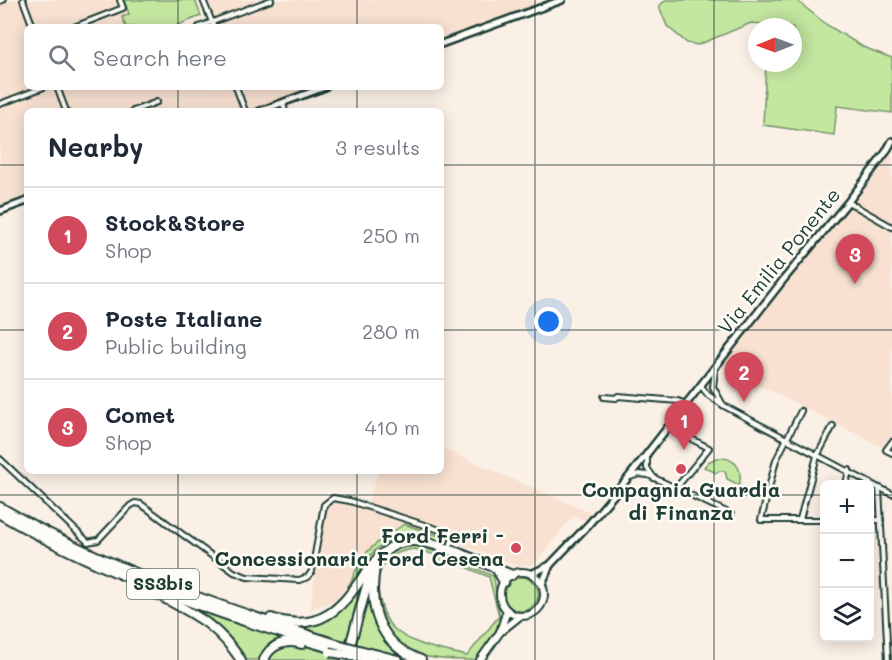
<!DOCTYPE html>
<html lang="en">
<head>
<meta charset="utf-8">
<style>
	body { margin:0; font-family:Mali,sans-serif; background:#f2f2f3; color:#1f2937 }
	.controls { position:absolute; right:18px; bottom:18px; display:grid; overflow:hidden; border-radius:9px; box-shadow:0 3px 15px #0003 }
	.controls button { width:54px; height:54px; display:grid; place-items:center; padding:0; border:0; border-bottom:2px solid #e0e1e3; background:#fff; color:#1f2937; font:30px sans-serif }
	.compass { position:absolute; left:748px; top:18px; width:54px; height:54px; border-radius:50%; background:#fff; box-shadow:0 3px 15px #0003; rotate:269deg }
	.you { position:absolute; left:549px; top:322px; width:21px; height:21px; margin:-15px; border:4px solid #fff; border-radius:50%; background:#1a73e8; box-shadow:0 0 0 9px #1a73e833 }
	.badge { display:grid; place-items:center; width:39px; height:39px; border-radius:50%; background:#d1495b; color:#fff; font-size:20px; font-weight:700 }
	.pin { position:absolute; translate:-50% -50px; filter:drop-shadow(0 2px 3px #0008) }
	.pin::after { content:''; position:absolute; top:32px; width:21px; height:18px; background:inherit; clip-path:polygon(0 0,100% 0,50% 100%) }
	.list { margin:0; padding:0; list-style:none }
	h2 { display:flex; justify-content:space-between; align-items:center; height:78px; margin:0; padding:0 24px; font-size:26px }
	h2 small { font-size:20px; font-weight:400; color:#747a83 }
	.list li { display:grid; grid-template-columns:39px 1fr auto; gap:18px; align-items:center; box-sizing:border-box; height:96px; padding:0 24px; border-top:2px solid #e0e1e3 }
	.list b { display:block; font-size:22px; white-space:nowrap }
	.list p { margin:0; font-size:20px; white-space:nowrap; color:#747a83 }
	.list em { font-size:20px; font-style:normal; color:#747a83 }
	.icon { flex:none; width:33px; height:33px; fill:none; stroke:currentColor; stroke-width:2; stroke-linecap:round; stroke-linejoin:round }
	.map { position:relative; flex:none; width:892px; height:660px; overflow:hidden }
	.search { position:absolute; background:#fff; box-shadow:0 3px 15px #0003; left:24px; top:24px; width:420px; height:66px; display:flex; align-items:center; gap:15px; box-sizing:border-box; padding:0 21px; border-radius:9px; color:#747a83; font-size:22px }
	.panel { position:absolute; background:#fff; box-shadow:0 3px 15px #0003; left:24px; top:108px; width:420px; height:366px; border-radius:9px }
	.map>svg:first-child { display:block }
</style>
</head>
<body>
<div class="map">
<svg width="892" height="660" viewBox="0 0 892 660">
	<rect width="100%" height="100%" fill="#fbf0e6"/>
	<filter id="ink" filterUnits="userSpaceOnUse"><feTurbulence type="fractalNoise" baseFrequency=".0167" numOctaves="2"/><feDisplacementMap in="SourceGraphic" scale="12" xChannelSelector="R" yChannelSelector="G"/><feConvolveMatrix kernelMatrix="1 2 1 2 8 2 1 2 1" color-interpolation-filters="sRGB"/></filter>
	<g filter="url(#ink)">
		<g fill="#f8e1d1">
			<path d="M0 0H124L129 14 122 17 126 27H27V87H321L257 111H27V198L0 208Z"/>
			<path d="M207 0H535L537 5 441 42V27H207L216 23Z"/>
			<path d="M892 146V452L721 366 785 286Z"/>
			<path d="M441 448 591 513 585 520 573 516 536 562 530 565 519 566 404 524 360 562 351 582 337 600 310 609 326 506 335 501 365 510 379 471H441Z"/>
		</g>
		<g fill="#c4e7a0" stroke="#72926a" stroke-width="1.5" fill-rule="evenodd">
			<path d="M124 0H195L201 16 173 27H126L122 17 129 14Z"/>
			<path d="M666 0H796L827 25 863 47 892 58V113L837 106 834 135 763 125 766 63H793V27H763V24L751 23 698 45 687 43 667 26 659 6Z"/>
			<path d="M716 458C733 456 744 467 739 485L727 479 725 471H719L716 473 704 467 708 462Z"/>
			<path d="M404 524 446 538 444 542C411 531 384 533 364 564 359 572 356 581 351 590L347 587C354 580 355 570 360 561 370 545 389 535 404 524Z"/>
			<path d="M417 546 443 554 493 576C496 584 495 591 497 600 505 631 493 636 475 660 451 660 428 660 406 650 398 645 389 635 383 627 370 606 370 564 394 551 401 547 409 546 417 546ZM414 549 440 556 439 563 443 565 447 559 489 577 499 616 467 656C442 650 413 646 393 628 387 622 384 615 382 607 372 578 380 553 414 549Z"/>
			<path d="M371 577C367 615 375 636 408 658L353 644Z"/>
			<circle cx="521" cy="594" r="17"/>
			<path d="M362 581 346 641 284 624 336 612 353 596Z"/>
			<path d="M188 604 289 638C276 641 264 645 260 660H244C228 637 211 619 187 605Z"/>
			<path d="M297 644 342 657 341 660H267C273 647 284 645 297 644Z"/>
		</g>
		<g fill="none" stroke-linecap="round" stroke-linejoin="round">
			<g stroke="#1f3d34" stroke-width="8">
				<g id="street">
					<path d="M23 0 33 27"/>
					<path d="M203 0 214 27"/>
					<path d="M0 1 3 0"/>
					<path d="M74 27 123 8 120 0"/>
					<path d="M199 27 271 0"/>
					<path d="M57 87 66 111"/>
					<path d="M236 87 245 111"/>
					<path d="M283 103 285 111"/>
					<path d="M0 104 44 87"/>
					<path d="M133 111 157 102"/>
					<path d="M848 202 892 227"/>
					<path d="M715 370 713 387 723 405"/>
					<path d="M701 386 708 395 726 407 879 488 888 660"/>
					<path d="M604 397 616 398 618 396 678 401 686 404"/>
					<path d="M801 411 776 460 761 520H824"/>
					<path d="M892 442 886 450 892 453"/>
					<path d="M647 454V468L654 478"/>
					<path d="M0 459 88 542 98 540 130 506 135 503 141 504 234 572 247 577 299 580 308 577 312 571 324 505 333 498 350 501 446 532 453 537 449 550"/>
					<path d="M630 477 639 474 648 475 731 514"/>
					<path d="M846 484 849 470"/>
					<path d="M676 488 709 448 676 431"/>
					<path d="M880 488 892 494"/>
					<path d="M800 519 817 456 833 426"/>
					<path d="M870 520H881"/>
				</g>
			</g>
			<g stroke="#1f3d34" stroke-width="10">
				<g id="secondary">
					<path d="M441 44 562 0"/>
					<path d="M260 111 325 87"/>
					<path d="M0 211 27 201"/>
					<path d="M531 574 550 565"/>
					<path d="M542 584 550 565 589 524 628 478 784 279 848 202 886 152 892 141"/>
				</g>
			</g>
			<g stroke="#1f3d34" stroke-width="10">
				<g id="primary">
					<circle cx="522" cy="594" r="22"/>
					<path d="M500 632 507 610"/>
					<path d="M480 660 500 632 520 616"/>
				</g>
			</g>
			<g stroke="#1f3d34" stroke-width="12">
				<g id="highway">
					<path d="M0 507C105 568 219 606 333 643"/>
					<path d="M0 514C103 574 217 615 331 648"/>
					<path d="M376 563C367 605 378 645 421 660"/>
					<path d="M496 568 504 582"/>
					<path d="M148 589C189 613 212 618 241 660"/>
					<path d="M271 618C358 646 356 541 413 541 437 541 488 565 512 575"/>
					<path d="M363 651 398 660"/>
					<path d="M362 657 372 660"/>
					<path d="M264 660C270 644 287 639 302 644"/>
					<path d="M346 660 371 571"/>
				</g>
			</g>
			<use href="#street" stroke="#fdfcf7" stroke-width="4"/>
			<use href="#secondary" stroke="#fdfcf7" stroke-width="5"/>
			<use href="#primary" stroke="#fdfcf7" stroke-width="6"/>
			<use href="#highway" stroke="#fdfcf7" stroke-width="8"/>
			<g stroke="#1f3d34" stroke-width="12" stroke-linecap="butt">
				<g id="highway-bridge">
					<path d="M333 643 363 651"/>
					<path d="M330 652 362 657"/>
				</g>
			</g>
			<use href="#highway-bridge" stroke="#fdfcf7" stroke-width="8"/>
		</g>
	</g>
	<path fill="none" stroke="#1f3d34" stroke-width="1.5" stroke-opacity="0.55" d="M178 0V27M357 0V27M535 0V660M714 0V660M178 87V111M357 87V111M0 165H27M441 165H892M0 330H27M441 330H892M178 471V660M357 471V660M0 495H824M870 495H892"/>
	<g fill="#d1495b" stroke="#fdfcf7" stroke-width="2">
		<circle cx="681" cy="469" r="6"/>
		<circle cx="516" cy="548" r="6"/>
	</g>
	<g text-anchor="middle" stroke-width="5" stroke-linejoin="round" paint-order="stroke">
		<rect fill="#fdfcf7" stroke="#62766e" stroke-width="1.5" x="127" y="569" width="72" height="30" rx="4.5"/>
		<g font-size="18" font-weight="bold" fill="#1f3d34">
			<text x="163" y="590">SS3bis</text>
		</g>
		<g font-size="20" fill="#1f3d34" stroke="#fdfcf7">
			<text transform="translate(779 261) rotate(-51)" y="7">Via Emilia Ponente</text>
		</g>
		<g font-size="20" font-weight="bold" fill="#1f3d34" stroke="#fdfcf7">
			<text x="681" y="497">Compagnia Guardia<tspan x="681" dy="23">di Finanza</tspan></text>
			<text x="504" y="543" text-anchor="end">Ford Ferri -<tspan x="504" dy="23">Concessionaria Ford Cesena</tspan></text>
		</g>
	</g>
</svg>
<div class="controls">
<button>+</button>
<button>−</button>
<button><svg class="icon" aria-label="layers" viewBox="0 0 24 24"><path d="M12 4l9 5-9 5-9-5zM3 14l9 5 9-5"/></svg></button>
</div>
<svg class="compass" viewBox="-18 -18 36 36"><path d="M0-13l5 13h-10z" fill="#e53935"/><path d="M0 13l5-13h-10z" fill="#747a83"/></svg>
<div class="you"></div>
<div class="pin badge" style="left:684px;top:450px">1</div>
<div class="pin badge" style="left:744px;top:402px">2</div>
<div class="pin badge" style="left:855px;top:284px">3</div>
<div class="search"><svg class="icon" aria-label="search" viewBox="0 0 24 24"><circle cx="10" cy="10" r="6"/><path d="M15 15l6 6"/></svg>Search here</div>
<section class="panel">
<h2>Nearby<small>3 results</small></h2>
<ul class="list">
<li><span class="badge">1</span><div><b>Stock&amp;Store</b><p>Shop</p></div><em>250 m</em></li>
<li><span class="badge">2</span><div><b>Poste Italiane</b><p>Public building</p></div><em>280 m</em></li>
<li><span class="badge">3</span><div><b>Comet</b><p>Shop</p></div><em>410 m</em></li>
</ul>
</section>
</div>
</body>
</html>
